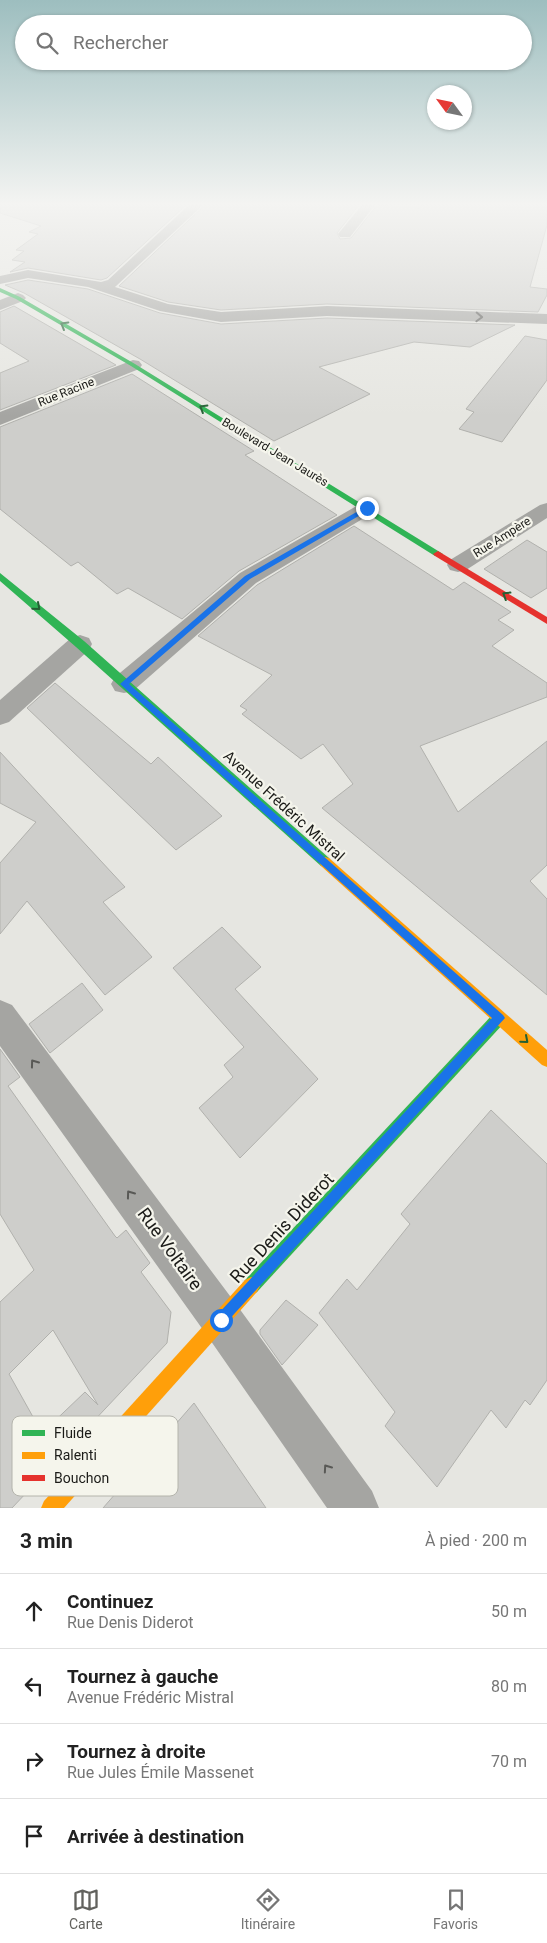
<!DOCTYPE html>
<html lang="fr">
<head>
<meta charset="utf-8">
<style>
	body { margin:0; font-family:Roboto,sans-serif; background:#f6f6f6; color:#222 }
	.compass { position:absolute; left:427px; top:85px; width:45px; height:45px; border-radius:50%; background:#fff; box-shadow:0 1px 4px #0004; rotate:303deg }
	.stop { position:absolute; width:15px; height:15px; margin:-11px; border:4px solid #1a73e8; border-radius:50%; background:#fff }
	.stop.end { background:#1a73e8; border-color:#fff; box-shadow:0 1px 5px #0008 }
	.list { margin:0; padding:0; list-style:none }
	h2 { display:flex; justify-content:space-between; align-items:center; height:65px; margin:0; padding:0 20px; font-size:21px }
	h2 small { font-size:16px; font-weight:400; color:#767676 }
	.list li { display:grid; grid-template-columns:32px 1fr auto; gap:15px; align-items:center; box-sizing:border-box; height:75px; padding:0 20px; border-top:1px solid #e0e0e0 }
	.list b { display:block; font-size:19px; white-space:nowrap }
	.list p { margin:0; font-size:16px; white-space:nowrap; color:#767676 }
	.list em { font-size:16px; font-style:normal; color:#767676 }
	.icon { flex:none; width:28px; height:28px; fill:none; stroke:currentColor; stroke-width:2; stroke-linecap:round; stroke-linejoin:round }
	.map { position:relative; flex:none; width:547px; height:1508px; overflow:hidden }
	.search { position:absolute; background:#fff; box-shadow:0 1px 4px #0004; left:15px; right:15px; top:15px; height:55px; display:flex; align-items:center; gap:12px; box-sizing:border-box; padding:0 18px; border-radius:28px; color:#767676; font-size:19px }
	.sheet { height:365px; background:#fff }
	nav { display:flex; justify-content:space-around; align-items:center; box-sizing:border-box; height:70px; border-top:1px solid #e0e0e0; background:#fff; font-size:14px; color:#767676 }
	nav a { display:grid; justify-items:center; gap:2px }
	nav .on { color:#62625e }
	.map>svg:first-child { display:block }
</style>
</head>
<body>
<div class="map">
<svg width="547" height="1508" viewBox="0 0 547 1508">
	<rect width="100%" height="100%" fill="#e6e6e1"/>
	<g fill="#cececb" stroke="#b1b1ad" fill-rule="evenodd">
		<path d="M1 205H186L107 278 101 280 28 268 10 272 25 262 12 260 24 251 16 250 38 234 29 232 41 226 0 213Z"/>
		<path d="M205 205H359L337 233 340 239 351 238 377 205 420 208 422 205H547V225L530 287 547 289V295L538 312 327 304 221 310 168 302 119 286Z"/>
		<path d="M28 280 88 289 160 313 221 324 327 318 515 325 470 347 414 342 319 367 370 394 274 441 140 359 24 293 5 285Z"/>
		<path d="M14 306 116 365 0 410V373L29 361 0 343V312Z"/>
		<path d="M525 336 547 340V380L502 442 459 429 474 412 466 409Z"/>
		<path d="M132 374 254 451 245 455 337 515 239 571 182 619 128 588 117 594 78 562 71 566 0 509V427Z"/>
		<path d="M354 526 453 590 464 582 511 612 498 620 514 630 492 646 547 683V697L420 746 458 812 547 741V865L530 881 547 899V995L322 808 353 784 323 744 301 759 242 714 247 710 240 706 272 675 198 636 257 585Z"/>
		<path d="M527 540 547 552V588L531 598 484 569Z"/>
		<path d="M55 683 151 764 158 757 222 816 176 850 27 708Z"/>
		<path d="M0 752 125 887 103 902 152 957 105 995 27 901 0 934V863L36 822 0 803Z"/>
		<path d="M222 927 261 967 235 989 318 1079 240 1158 199 1108 233 1077 224 1065 244 1047 173 968Z"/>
		<path d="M82 983 103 1010 50 1053 29 1024Z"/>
		<path d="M0 1049 20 1077 8 1086 115 1236 117 1238 126 1230 150 1263 141 1272 171 1312 167 1343 12 1508H0V1302L34 1270 0 1214ZM53 1330 98 1405 85 1392 42 1433 9 1374Z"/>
		<path d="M491 1110 547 1164V1380L530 1405 525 1400 506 1428 491 1410 437 1487 385 1426 395 1412 319 1313 347 1279 357 1290 410 1224 401 1214Z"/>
		<path d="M286 1300 318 1325 282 1365 260 1334V1330Z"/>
		<path d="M194 1403 266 1508H103Z"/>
	</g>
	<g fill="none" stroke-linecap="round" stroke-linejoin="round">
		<g fill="#a5a5a2" fill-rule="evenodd">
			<path d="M189 205H203L115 287 168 304 221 312 327 306 547 314V324L327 316 221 322 160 311 88 287 28 278 0 284V276L28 270 101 282 108 280Z"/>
			<path d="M362 205H375L350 237H340L338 234Z"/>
			<path d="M18 293 23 295 26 298 23 301 0 310V300Z"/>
			<path d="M133 360 139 361 142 365 139 369 0 425V412Z"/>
			<path d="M367 502 374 504 377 508 374 512 256 583 133 691 124 693 115 691 111 684 115 677 240 573 360 504Z"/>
			<path d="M547 503V518L466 570 458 572 450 570 447 565 450 560 540 505Z"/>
			<path d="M80 635 89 638 92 644 89 650 9 722 0 725V700L71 638Z"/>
			<path d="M0 1000 12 1005 236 1304 372 1491 379 1508H327L206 1334 0 1046Z"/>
		</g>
		<g fill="#30b455" fill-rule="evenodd">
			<path d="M0 288 20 297 135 364 443 554 441 556H435L131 366 16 299 0 292Z"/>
			<path d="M0 573 84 641 329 858 331 862 329 866 325 867 321 866 76 647 0 581Z"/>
			<path d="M499 1011 504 1013 506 1018 504 1023 257 1292 251 1295 245 1292 242 1286 245 1280 494 1013Z"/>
		</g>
		<g fill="#ff9f0a" fill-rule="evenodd">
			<path d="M325 857 329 858 547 1050V1067L542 1065 321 866 319 862 321 858Z"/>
			<path d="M251 1277 257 1280 260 1286 257 1292 64 1508H41L44 1501 245 1280Z"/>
		</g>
		<path fill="#e5322d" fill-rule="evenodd" d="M438 551 547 617V624L435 556 433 554Z"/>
	</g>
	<defs><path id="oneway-chevron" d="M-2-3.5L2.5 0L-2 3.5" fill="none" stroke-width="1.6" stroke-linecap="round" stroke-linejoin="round" transform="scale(1.25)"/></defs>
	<g stroke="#595956">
		<use href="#oneway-chevron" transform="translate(479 317) rotate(2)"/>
		<use href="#oneway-chevron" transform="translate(34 1063) rotate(-126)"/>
		<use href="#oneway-chevron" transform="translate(130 1194) rotate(-126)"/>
		<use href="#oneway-chevron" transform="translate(327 1468) rotate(-125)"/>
	</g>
	<g stroke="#246033">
		<use href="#oneway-chevron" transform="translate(64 325) rotate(-150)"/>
		<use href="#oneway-chevron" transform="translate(203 408) rotate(-149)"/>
		<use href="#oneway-chevron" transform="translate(506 595) rotate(-148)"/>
		<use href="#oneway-chevron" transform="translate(37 607) rotate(41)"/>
		<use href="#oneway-chevron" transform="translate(525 1040) rotate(41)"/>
	</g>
	<linearGradient id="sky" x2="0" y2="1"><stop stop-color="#9dbebf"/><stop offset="0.49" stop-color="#f4f4f2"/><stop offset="1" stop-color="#f4f4f2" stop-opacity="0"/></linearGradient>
	<rect width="547" height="416" fill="url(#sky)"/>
	<path fill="#1a73e8" d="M367 506 369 510 250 579 129 684 503 1015 505 1018 225 1324 221 1326 217 1324 215 1320 217 1315 492 1018 120 684 245 576Z"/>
	<g text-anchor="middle" stroke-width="4.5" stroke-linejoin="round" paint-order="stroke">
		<g font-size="12" fill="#1b1b18" stroke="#f5f5ec">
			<text transform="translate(66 392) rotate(-22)" y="4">Rue Racine</text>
			<text transform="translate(275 452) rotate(31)" y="4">Boulevard Jean Jaurès</text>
			<text transform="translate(502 537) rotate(-32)" y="4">Rue Ampère</text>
		</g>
		<g font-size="15" fill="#1b1b18" stroke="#f5f5ec">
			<text transform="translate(284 806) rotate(42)" y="5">Avenue Frédéric Mistral</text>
		</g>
		<g font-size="18" fill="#1b1b18" stroke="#f5f5ec">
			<text transform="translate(282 1228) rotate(-47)" y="6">Rue Denis Diderot</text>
			<text transform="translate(170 1249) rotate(54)" y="6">Rue Voltaire</text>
		</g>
	</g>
	<rect x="12" y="1416" width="166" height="80" rx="8" fill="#f5f5ec" stroke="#b4b4ac" stroke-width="1"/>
	<rect x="22" y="1430" width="23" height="6" fill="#30b455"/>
	<rect x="22" y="1452" width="23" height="7" fill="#ff9f0a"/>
	<rect x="22" y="1475" width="23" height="6" fill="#e5322d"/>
	<g font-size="14" fill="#1b1b18">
		<text x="54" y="1438">Fluide</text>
		<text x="54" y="1460">Ralenti</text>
		<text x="54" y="1483">Bouchon</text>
	</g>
</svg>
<svg class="compass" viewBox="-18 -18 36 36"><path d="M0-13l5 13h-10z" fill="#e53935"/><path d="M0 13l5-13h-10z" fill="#767676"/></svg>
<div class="stop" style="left:221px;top:1320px"></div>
<div class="stop end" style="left:367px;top:508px"></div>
<div class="search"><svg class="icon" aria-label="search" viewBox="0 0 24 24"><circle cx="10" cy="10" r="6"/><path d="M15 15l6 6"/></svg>Rechercher</div>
</div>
<section class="sheet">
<h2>3 min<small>À pied · 200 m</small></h2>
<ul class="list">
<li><svg class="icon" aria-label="ahead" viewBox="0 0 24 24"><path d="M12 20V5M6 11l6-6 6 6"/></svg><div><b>Continuez</b><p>Rue Denis Diderot</p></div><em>50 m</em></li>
<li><svg class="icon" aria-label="left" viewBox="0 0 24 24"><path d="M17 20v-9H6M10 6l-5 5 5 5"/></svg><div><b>Tournez à gauche</b><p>Avenue Frédéric Mistral</p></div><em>80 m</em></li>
<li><svg class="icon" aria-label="right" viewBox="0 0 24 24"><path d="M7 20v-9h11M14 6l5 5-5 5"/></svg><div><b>Tournez à droite</b><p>Rue Jules Émile Massenet</p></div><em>70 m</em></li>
<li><svg class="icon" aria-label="arrive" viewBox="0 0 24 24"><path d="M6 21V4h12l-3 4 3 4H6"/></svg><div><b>Arrivée à destination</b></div></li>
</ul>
</section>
<nav>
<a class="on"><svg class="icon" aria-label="map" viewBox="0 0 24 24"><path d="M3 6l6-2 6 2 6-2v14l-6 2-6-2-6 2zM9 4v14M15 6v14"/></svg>Carte</a>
<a><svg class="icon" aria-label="directions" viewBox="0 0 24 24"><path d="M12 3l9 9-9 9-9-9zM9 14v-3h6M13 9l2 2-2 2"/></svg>Itinéraire</a>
<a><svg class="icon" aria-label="saved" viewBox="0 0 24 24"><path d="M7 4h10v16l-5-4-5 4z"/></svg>Favoris</a>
</nav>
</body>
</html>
